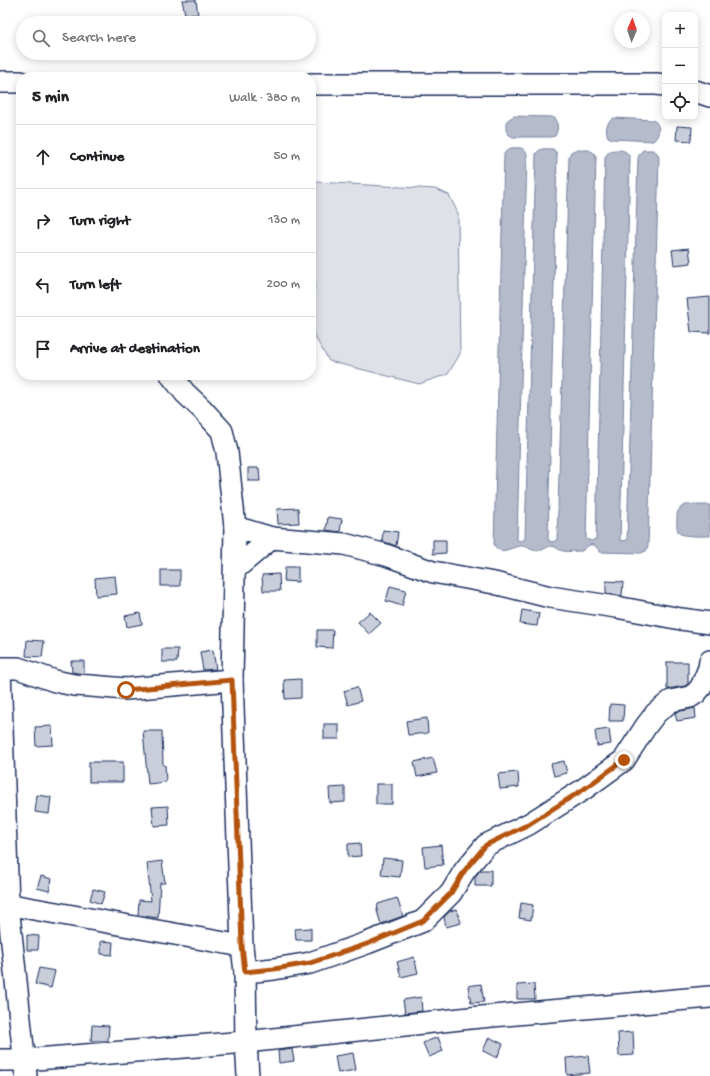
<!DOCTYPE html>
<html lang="en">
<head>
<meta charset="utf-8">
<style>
	body { margin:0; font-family:"Gochi Hand",sans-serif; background:#f6f6f6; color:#202124 }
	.controls { position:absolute; right:12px; top:12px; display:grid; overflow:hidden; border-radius:8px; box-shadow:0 2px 10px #0003 }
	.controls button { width:36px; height:36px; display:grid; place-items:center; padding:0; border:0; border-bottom:1px solid #e0e0e0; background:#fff; color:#202124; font:20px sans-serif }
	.compass { position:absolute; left:614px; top:12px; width:36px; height:36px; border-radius:50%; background:#fff; box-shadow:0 2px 10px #0003; rotate:2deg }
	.stop { position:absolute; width:12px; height:12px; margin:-9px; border:3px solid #b45309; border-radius:50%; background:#fff }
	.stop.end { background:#b45309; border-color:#fff; box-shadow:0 1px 4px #0008 }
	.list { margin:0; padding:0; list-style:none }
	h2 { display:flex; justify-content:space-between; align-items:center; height:52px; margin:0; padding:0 16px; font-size:17px }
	h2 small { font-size:13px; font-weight:400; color:#757577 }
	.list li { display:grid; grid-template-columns:26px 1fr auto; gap:12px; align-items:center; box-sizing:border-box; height:64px; padding:0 16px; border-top:1px solid #e0e0e0 }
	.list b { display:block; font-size:15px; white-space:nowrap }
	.list em { font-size:13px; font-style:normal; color:#757577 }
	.icon { flex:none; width:22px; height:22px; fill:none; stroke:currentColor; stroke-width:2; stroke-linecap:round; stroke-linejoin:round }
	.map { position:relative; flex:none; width:710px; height:1076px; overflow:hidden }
	.search { position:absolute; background:#fff; box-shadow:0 2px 10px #0003; left:16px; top:16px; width:300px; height:44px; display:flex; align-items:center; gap:10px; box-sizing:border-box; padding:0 14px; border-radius:22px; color:#757577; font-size:15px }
	.panel { position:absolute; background:#fff; box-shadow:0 2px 10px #0003; left:16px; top:72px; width:300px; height:308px; border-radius:16px }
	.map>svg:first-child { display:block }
</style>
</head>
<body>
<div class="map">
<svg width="710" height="1076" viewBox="0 0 710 1076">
	<rect width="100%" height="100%" fill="#fff"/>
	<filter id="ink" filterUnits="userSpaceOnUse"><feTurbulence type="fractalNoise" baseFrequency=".025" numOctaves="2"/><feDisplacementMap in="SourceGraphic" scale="8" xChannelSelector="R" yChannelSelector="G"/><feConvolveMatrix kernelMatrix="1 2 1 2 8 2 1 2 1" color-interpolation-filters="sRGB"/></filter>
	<g filter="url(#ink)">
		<path fill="#dee1e7" stroke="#7c88a2" d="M317 182 435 189 449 195 458 213 460 354 448 374 419 384 329 361 311 330V318L315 282H311V184Z"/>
		<g fill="#b5bbca" stroke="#77839f">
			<path d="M514 116 552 117 556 119C558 125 558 131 555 136L551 137H513L508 134 506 130V122L509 119Z"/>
			<path d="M614 118 653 120C661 124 660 136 653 141L613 139 608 137C605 130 606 122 614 118Z"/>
			<path d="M511 148C519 148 523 146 527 154L517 540 521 541 525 539 536 154C540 147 546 149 553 149L556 152 557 155 548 540 552 542 557 540 569 156 571 152 575 150H589L594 153 596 157 586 539 591 541 596 539 605 158C608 151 610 150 617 150 624 150 627 151 630 158L620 540 624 541 627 540 638 158 640 153 643 150H653L657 153 659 158 648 546 646 551 641 553 600 552C593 541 589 544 582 551 576 551 569 552 563 551 558 550 556 546 551 546 545 547 542 553 533 550 529 549 527 546 522 546 513 545 500 558 494 544L504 154 507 150Z"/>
			<path d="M685 505H710V536C704 536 683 537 679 533 676 529 677 522 677 517 677 511 679 508 685 505Z"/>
		</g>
		<g fill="#caceda" stroke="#1b2f5e">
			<path d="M182 0H196L198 15 185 14Z"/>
			<path d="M677 126 692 127 691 141 676 140Z"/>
			<path d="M689 248 691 263 674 265 672 250Z"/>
			<path d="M710 297V333L691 332 687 299Z"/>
			<path d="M248 468H259L260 481H248Z"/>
			<path d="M298 508 299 523 278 524 277 509Z"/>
			<path d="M328 517 342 519 340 532 326 530Z"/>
			<path d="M383 530 398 532 396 546 382 541Z"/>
			<path d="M433 540H446V553L433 554Z"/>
			<path d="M285 567H298V582L284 581Z"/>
			<rect x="161" y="570" width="19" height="16"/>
			<path d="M279 574 280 591H263L262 575Z"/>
			<path d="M115 576 117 594 96 596 95 578Z"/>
			<path d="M606 581 623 582 622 596 606 593Z"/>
			<path d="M390 586 406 590 402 606 386 601Z"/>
			<path d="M522 610 539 613 537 626 520 624Z"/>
			<path d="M370 612 381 623 369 634 358 622Z"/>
			<path d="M140 613 142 624 127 627 125 616Z"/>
			<path d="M317 630H333L332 648 317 647Z"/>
			<path d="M27 640 44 641 42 657 26 656Z"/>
			<path d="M162 649H178L177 662H162Z"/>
			<path d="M213 650 216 669 203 670 200 652Z"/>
			<path d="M71 661H84V674L72 672Z"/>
			<path d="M667 662H688V684L685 686 667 689Z"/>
			<path d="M301 679V698L285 699 284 680Z"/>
			<path d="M357 687 361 701 348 705 344 691Z"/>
			<path d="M610 704 624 705 623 721H609Z"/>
			<path d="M695 708 696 718 677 721 675 713 676 712Z"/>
			<path d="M427 718 428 733 408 735 406 721Z"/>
			<rect x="324" y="724" width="15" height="15"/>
			<path d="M52 726 53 745 36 746 35 727Z"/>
			<path d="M609 729 611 744 597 746 595 731Z"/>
			<path d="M143 731H162L163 765H165L166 782 148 784Z"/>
			<path d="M433 758 437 773 417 777 414 762Z"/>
			<path d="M564 761 567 773 554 776 551 764Z"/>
			<rect x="89" y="762" width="34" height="20"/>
			<path d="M518 772 519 787 500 789 498 774Z"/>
			<rect x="376" y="784" width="16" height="20"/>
			<path d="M345 787V802L330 803 329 788Z"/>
			<path d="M37 795 51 797 49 814 35 812Z"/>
			<path d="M168 806 169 825 154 826 152 807Z"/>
			<path d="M360 843 361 856 348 857V844Z"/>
			<path d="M441 845 443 865 425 867 423 847Z"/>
			<path d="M383 858 402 860 400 877 381 875Z"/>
			<path d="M162 861 165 883H160L158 918 138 915 139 900 151 901 147 863Z"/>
			<path d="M480 870H491V886H475V877Z"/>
			<path d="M41 876 52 879 49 891 37 888Z"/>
			<path d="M93 889 105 892 101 904 90 900Z"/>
			<path d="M397 898 403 916 381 924 377 911 378 904Z"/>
			<path d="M521 903 533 905 531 920 519 918Z"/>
			<path d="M457 909 461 923 446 927 444 917 450 911Z"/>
			<path d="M311 928V940H296L295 929Z"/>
			<path d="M27 935 39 936 38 950H27Z"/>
			<path d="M101 941 113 942 112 955 101 954Z"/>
			<path d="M414 957 418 973 401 977 397 962Z"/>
			<path d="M39 968 55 971 51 988 35 984Z"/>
			<path d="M481 984 484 1002 471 1003 468 986Z"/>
			<path d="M534 984 535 999H517V985Z"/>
			<path d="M421 997 422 1011 405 1013 403 1000Z"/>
			<path d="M92 1025 109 1026 108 1041H91Z"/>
			<path d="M633 1032 634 1055 619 1056 618 1033Z"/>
			<path d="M438 1037 443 1051 429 1057 423 1043Z"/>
			<path d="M489 1037 503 1044 497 1058 483 1051Z"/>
			<path d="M292 1049 294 1061 279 1063 278 1051Z"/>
			<path d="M353 1053 356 1070 338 1073 335 1056Z"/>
			<path d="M588 1056 590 1073 567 1075 566 1058Z"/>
		</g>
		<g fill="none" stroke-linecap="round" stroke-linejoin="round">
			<g stroke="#1b2f5e" stroke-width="24">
				<g id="minor">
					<path d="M0 82H21"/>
					<path d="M311 84H656L665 85"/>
					<path d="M695 91 710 96"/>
					<path d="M171 375 185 393 202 409 222 431 227 452 235 527 232 680 242 946 245 972 246 1042 248 1076"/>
					<path d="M235 527 272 538 344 544 386 555 433 572 494 583 550 597 616 607 681 619 710 623"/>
					<path d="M235 569 272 538"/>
					<path d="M0 668 8 905 26 1076"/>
					<path d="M0 668H18L55 681 74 685 91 686 126 689 232 680"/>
					<path d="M0 903 242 946"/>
					<path d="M245 972 274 969 310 963 367 943 423 921 451 893 465 870 486 845 529 824 584 789 624 760 646 726 656 713 671 701 690 697 696 693 701 687 709 668 710 661"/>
					<path d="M0 1060H24L246 1042 470 1018 710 997"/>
				</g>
			</g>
			<use href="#minor" stroke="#fff" stroke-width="21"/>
		</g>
	</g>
	<g fill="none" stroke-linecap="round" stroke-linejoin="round" filter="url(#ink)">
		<path stroke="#b45309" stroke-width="5" d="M126 690 232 680 242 946 245 972 274 969 310 963 367 944 423 921 451 893 465 870 486 845 529 824 584 789 624 760"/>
	</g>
</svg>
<div class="controls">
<button>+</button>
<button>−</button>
<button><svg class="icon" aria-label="locate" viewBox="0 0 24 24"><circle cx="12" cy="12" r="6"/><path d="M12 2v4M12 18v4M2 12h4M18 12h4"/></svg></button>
</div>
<svg class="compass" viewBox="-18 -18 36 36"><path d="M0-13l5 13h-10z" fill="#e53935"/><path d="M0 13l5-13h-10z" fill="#757577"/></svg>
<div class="stop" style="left:126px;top:690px"></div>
<div class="stop end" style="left:624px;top:760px"></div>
<div class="search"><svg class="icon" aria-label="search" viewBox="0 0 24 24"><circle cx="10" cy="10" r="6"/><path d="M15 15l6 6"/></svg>Search here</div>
<section class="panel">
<h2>5 min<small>Walk · 380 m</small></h2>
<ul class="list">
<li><svg class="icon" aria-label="ahead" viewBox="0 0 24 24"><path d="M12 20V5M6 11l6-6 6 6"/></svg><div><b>Continue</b></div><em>50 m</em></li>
<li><svg class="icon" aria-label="right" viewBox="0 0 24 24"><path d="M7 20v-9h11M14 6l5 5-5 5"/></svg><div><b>Turn right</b></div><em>130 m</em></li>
<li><svg class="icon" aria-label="left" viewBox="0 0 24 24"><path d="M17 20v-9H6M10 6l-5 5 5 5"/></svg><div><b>Turn left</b></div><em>200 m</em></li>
<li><svg class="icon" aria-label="arrive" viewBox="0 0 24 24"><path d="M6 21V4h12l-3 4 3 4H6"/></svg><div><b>Arrive at destination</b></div></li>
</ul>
</section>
</div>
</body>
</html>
